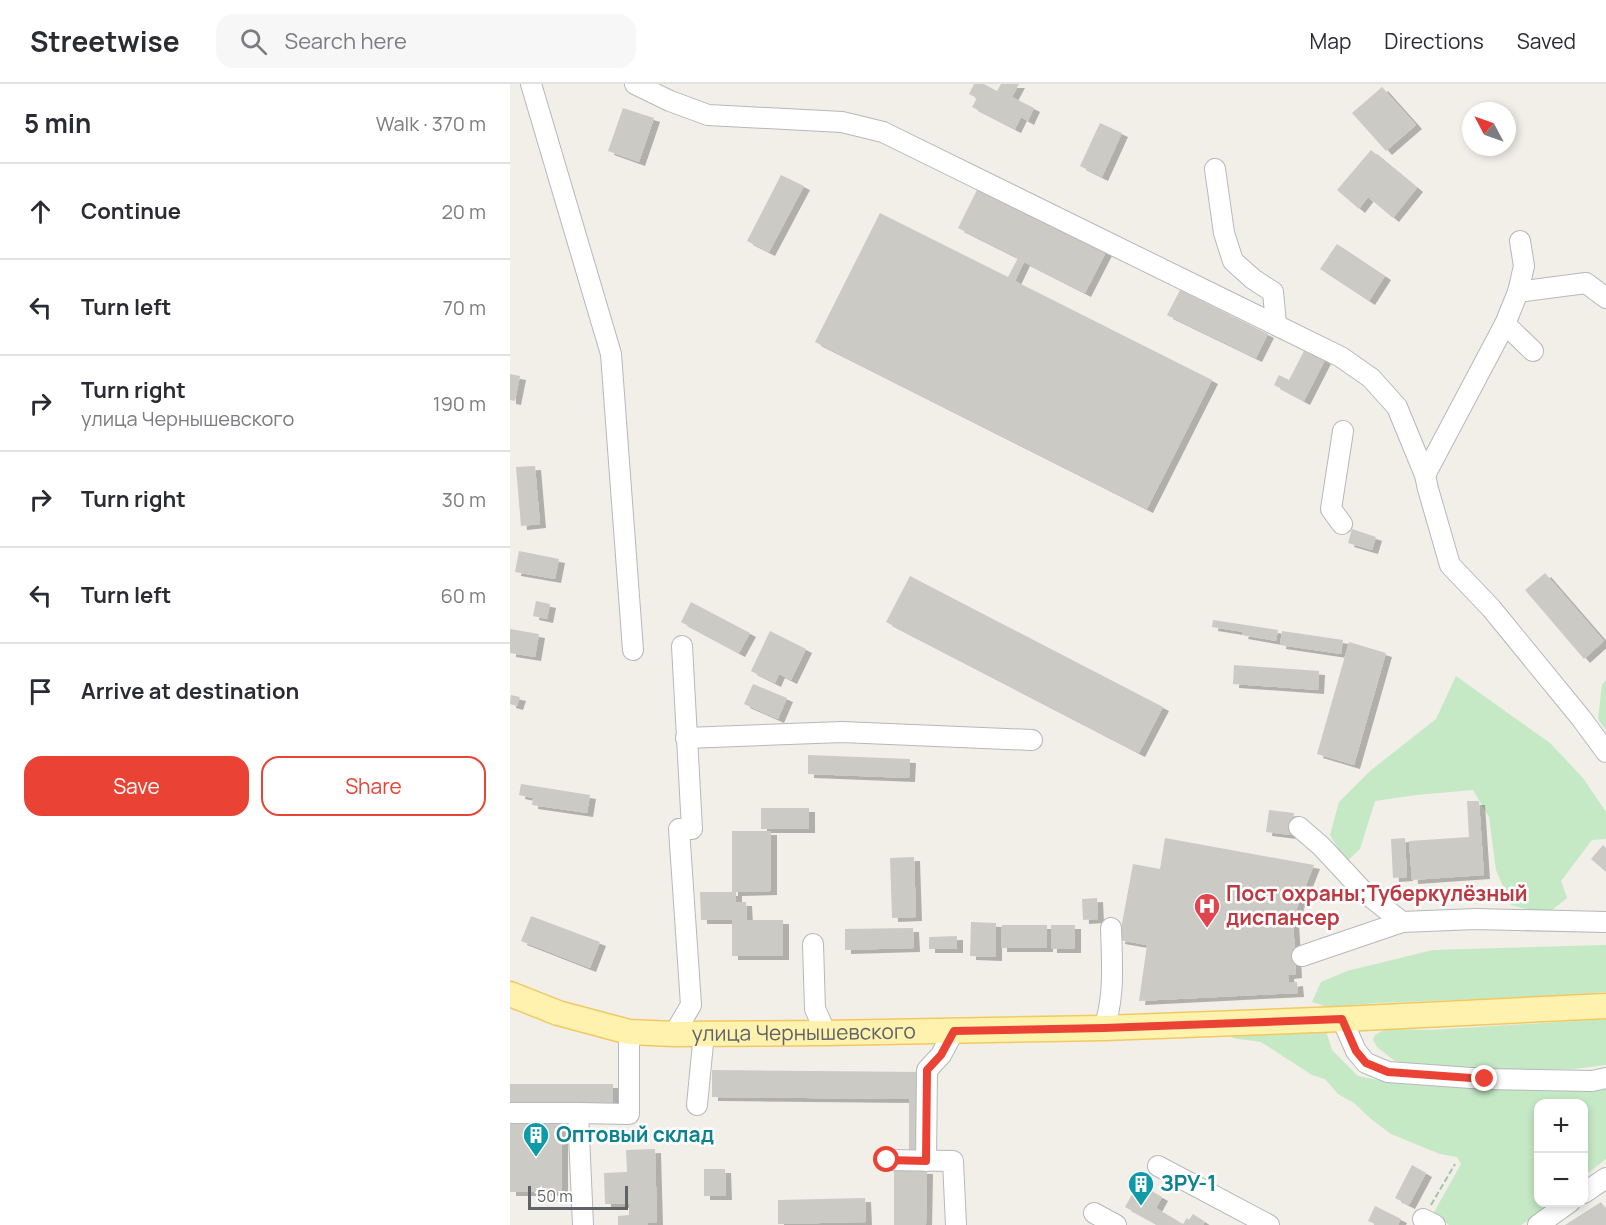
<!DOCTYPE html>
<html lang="en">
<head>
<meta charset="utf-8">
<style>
	body { margin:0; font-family:Manrope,sans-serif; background:#f7f7f7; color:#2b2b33 }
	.controls { position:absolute; right:18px; bottom:18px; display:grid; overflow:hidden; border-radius:12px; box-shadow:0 3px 9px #0003 }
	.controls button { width:54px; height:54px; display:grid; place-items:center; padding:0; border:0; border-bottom:2px solid #e1e1e2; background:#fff; color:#2b2b33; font:30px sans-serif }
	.compass { position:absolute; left:952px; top:18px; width:54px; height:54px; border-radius:50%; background:#fff; box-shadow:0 3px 9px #0003; rotate:311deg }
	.scale { position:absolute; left:18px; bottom:15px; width:100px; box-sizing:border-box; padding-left:6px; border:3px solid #5f6368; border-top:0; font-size:16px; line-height:21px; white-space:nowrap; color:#5f6368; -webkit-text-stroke:4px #fff; paint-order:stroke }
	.stop { position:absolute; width:18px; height:18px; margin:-14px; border:4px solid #ea4335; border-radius:50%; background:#fff }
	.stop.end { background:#ea4335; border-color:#fff; box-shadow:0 2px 6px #0008 }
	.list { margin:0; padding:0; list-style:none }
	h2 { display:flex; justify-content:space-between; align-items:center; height:78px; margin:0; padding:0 24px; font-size:26px }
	h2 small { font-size:20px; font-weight:400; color:#7c7c81 }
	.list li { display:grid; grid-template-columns:39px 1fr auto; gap:18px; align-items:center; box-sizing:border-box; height:96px; padding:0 24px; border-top:2px solid #e1e1e2 }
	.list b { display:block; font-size:22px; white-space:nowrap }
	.list p { margin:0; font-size:20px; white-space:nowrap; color:#7c7c81 }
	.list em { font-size:20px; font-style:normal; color:#7c7c81 }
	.actions { display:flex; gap:12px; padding:18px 24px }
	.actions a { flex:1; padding:14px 0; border:2px solid #ea4335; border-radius:18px; text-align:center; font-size:21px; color:#ea4335 }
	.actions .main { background:#ea4335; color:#fff }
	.icon { flex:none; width:33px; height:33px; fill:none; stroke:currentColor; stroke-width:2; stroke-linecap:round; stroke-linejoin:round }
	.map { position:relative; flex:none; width:1096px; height:1141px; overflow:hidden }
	header { display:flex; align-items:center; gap:36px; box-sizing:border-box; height:84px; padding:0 30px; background:#fff; border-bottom:2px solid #e1e1e2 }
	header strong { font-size:28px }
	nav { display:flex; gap:33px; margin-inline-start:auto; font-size:21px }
	.search { width:420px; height:54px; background:#f7f7f7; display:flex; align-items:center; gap:15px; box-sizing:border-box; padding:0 21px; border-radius:18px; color:#7c7c81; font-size:22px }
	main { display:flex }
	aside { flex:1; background:#fff }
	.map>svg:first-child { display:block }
</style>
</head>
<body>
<header>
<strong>Streetwise</strong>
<div class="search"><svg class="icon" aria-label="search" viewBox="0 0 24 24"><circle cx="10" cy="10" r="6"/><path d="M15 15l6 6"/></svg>Search here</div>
<nav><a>Map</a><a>Directions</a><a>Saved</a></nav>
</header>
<main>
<aside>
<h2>5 min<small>Walk · 370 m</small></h2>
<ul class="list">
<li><svg class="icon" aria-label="ahead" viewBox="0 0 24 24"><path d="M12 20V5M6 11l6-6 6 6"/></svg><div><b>Continue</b></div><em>20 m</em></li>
<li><svg class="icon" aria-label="left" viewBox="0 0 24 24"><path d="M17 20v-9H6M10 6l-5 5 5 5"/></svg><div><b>Turn left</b></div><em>70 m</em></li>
<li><svg class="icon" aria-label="right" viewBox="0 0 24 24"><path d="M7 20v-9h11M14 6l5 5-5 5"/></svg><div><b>Turn right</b><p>улица Чернышевского</p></div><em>190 m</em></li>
<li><svg class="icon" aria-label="right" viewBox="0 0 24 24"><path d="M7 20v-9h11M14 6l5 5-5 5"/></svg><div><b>Turn right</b></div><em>30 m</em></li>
<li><svg class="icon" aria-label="left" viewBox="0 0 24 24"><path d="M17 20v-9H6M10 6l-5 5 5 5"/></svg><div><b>Turn left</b></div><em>60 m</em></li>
<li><svg class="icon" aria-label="arrive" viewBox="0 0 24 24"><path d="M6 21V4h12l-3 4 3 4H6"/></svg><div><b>Arrive at destination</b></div></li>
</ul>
<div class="actions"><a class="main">Save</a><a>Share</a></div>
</aside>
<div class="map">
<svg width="1096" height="1141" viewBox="0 0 1096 1141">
	<defs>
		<filter id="shadow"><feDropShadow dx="6" dy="4" stdDeviation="0" flood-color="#0004"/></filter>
	</defs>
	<rect width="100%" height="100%" fill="#f1efe8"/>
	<g fill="#c5e8c5">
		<path d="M946 592 1040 659 1073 694 1096 728V755L1082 756 1051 797 1057 814 1036 831 1001 821 986 786 979 733 963 706 906 711 865 717 850 765 836 778 820 751 829 718 860 687 926 635Z"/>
		<path d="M1096 596V646L1088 635 1092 601Z"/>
		<path d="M1096 861V908L1046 912 867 919 817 923 802 918 811 898 837 887 923 866Z"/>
		<path d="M1096 935V981L1064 985 941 987 885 977 867 963 863 956 865 951 876 945 920 946Z"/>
		<path d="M815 944 822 966 848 992 888 1000 1096 1003V1075L1078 1089 1074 1102V1020H1028V1118L1047 1119 1011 1141H939L923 1130 951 1080 947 1073 930 1070 881 1050 861 1035 844 1019 828 1010 815 995 802 991 751 958 722 954 727 947Z"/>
	</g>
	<g fill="#cccac5" filter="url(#shadow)">
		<path d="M464 0H474L487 7 491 0H509L502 13 524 24 518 37 511 33 505 45 462 23 467 14 459 10Z"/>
		<path d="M872 3 906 41 876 67 842 29Z"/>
		<path d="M113 24 144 34 129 78 98 67Z"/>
		<path d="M590 39 612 49 592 93 570 82Z"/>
		<path d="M861 66 907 104 883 134 858 113 849 125 827 106Z"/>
		<path d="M271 91 294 102 259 168 237 157Z"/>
		<path d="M469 102 597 166 575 209 514 178 505 197 702 296 637 425 305 258 370 129 498 193 508 174 448 144Z"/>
		<path d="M827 160 875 192 859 217 810 185Z"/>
		<path d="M670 206 758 250 746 274 657 231Z"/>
		<path d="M795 265 815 276 794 317 764 301 769 291 779 296Z"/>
		<path d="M0 290 10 292 5 317 0 316Z"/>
		<path d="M25 382 30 440 11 442 6 383Z"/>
		<path d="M842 445 866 453 862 466 838 459Z"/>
		<path d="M9 467 49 475 45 495 5 488Z"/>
		<path d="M1035 489 1094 557 1074 575 1015 506Z"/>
		<path d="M400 492 653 623 629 669 376 538Z"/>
		<path d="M26 517 40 520 37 535 23 532Z"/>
		<path d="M181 518 240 549 229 569 171 538Z"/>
		<path d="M703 536 768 546 766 557 732 551 733 548 702 543Z"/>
		<path d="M0 545 29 550 25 573 0 569Z"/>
		<path d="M260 547 296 565 281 596 269 590 265 599 241 587Z"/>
		<path d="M772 547 833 556 831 570 770 561Z"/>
		<path d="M839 558 876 569 844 681 807 670Z"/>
		<path d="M724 581 809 587 808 606 723 600Z"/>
		<path d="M243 600 277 614 268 635 234 620Z"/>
		<path d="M1 611 10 613 7 622 0 620Z"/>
		<path d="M298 671 400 675 399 694 298 690Z"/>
		<path d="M11 700 80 711 77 729 22 721 23 714 9 711Z"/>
		<path d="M957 717H969L974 791 902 796 899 757 959 753Z"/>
		<rect x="251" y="724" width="48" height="21"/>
		<path d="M759 726 784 729 781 751 756 748Z"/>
		<path d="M222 747H261V807L226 808V818H236L237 836H273V872H222V836H191L190 808H222Z"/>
		<path d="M655 754 804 781 783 834 786 890 778 891 779 899 787 898 788 909 629 917 637 861 609 856 623 780 650 785Z"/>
		<path d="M895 754 897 793 883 794 881 755Z"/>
		<path d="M1093 761 1096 764V788L1081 775Z"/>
		<path d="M404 773 406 833 382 834 380 774Z"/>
		<path d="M587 814 588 835 573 836 572 815Z"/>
		<path d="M21 832 90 858 80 884 11 857Z"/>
		<path d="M461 838 486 839V873L460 872Z"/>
		<path d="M492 841H537V864H491Z"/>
		<rect x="541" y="841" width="24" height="24"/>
		<path d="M403 844 404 864 335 866V845Z"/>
		<path d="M447 852V865H419V853Z"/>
		<path d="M202 986 412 988 411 1070H399V1015L202 1013Z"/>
		<rect x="0" y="1000" width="103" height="22"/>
		<rect x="0" y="1040" width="52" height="68"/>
		<path d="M145 1065 147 1138 138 1139V1141H108V1132L119 1131V1120H95L94 1089 117 1088 116 1066Z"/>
		<path d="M902 1081 916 1089 899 1121 885 1114Z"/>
		<path d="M194 1085H215L216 1112H194Z"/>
		<path d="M384 1085 417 1086 416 1141H384Z"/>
		<path d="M640 1106 652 1113 646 1124 673 1140 677 1134 679 1136 683 1130 695 1138 693 1141H648L615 1123 623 1109 633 1115Z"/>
		<path d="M355 1114 356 1138 268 1140V1116Z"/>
		<path d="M1091 1118 1096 1125V1141H1055Z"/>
		<path d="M865 1122 891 1135 888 1141H867L858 1137Z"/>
	</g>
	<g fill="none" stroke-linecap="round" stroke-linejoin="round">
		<g stroke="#b5b8bc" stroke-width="22">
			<g id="minor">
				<path d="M21 0 101 270 123 566"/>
				<path d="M125 0 160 17 198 31 332 38 373 48 831 273 861 294 887 323 915 391 918 405 940 481 981 524 1071 634 1096 668"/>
				<path d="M705 85 714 149 723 177 743 195 763 208 766 240"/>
				<path d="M1008 208 1076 199 1096 214"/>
				<path d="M995 240 1023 267"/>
				<path d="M915 391 995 240 1008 208 1014 182 1010 157"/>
				<path d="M832 440 821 425 833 347"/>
				<path d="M176 654 332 648 522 656"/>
				<path d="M789 743 811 762 853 807 892 838"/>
				<path d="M303 860 305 925 316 949"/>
				<path d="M792 872 892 838 965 835 1096 838"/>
				<path d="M832 935 846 967 856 979 878 988 975 995 1082 997 1096 994"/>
				<path d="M594 944C605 912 602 877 601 844"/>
				<path d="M164 950 181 921 169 745H182L172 562"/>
				<path d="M187 1021 194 949"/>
				<path d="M0 1029H68"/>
				<path d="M377 1076 443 1077 446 1141"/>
				<path d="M416 1077 417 986 431 971 444 947"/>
				<path d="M648 1082 759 1141"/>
				<path d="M1074 1109 1096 1094"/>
				<path d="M584 1129 606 1141"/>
				<path d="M913 1135 925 1141"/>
				<path d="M73 1141 68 1029 119 1030V948"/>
				<path d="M1028 1141 1060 1118"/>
			</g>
		</g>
		<g stroke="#f2c960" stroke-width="27">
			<g id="major">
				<path id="s1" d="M0 910 48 929 119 948 164 950 316 949 594 944 832 935 1096 922"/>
			</g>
		</g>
		<path stroke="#9cc7a9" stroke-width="2" stroke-dasharray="6 3" stroke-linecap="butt" d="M921 1121 945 1080"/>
		<use href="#minor" stroke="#fff" stroke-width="20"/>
		<use href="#major" stroke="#fff2af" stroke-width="24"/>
	</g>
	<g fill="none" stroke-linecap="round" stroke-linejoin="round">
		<path stroke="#ea4335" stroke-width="8" d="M377 1076 416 1077 417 986 431 971 444 947 594 944 832 935 846 967 856 979 878 988 975 995"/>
	</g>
	<defs>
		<g id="hospital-pin" transform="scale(1.35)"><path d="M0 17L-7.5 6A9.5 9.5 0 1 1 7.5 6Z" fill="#e0444e" stroke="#fff"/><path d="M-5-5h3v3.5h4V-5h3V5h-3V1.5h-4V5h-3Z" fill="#fff"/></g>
		<g id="building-pin" transform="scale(1.35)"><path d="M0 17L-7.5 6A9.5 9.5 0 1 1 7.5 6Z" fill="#0f9aa8" stroke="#fff"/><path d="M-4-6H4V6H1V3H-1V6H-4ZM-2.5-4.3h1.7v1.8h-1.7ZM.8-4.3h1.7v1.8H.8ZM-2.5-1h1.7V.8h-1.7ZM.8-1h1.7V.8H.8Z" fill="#fff"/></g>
	</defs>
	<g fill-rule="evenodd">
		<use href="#hospital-pin" x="697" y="822"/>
		<use href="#building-pin" x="26" y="1051"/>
		<use href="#building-pin" x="631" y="1100"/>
	</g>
	<g text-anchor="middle" stroke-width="5" stroke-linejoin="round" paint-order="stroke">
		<g font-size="21" font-weight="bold" fill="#be3a42" stroke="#fff" text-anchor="start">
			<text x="716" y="817">Пост охраны;Туберкулёзный<tspan x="716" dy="24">диспансер</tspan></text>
		</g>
		<g font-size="21" fill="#5f6368" stroke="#fff">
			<text dy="7" stroke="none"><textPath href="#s1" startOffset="300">улица Чернышевского</textPath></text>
		</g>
		<g font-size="21" font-weight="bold" fill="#0d838f" stroke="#fff" text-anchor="start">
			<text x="46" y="1058">Оптовый склад</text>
			<text x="650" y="1107">ЗРУ-1</text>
		</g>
	</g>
</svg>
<div class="controls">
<button>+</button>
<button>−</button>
</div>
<svg class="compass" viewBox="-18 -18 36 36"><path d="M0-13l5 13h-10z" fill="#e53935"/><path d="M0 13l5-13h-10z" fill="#7c7c81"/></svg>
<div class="scale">50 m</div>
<div class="stop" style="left:377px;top:1076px"></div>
<div class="stop end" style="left:975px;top:995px"></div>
</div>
</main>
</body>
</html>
